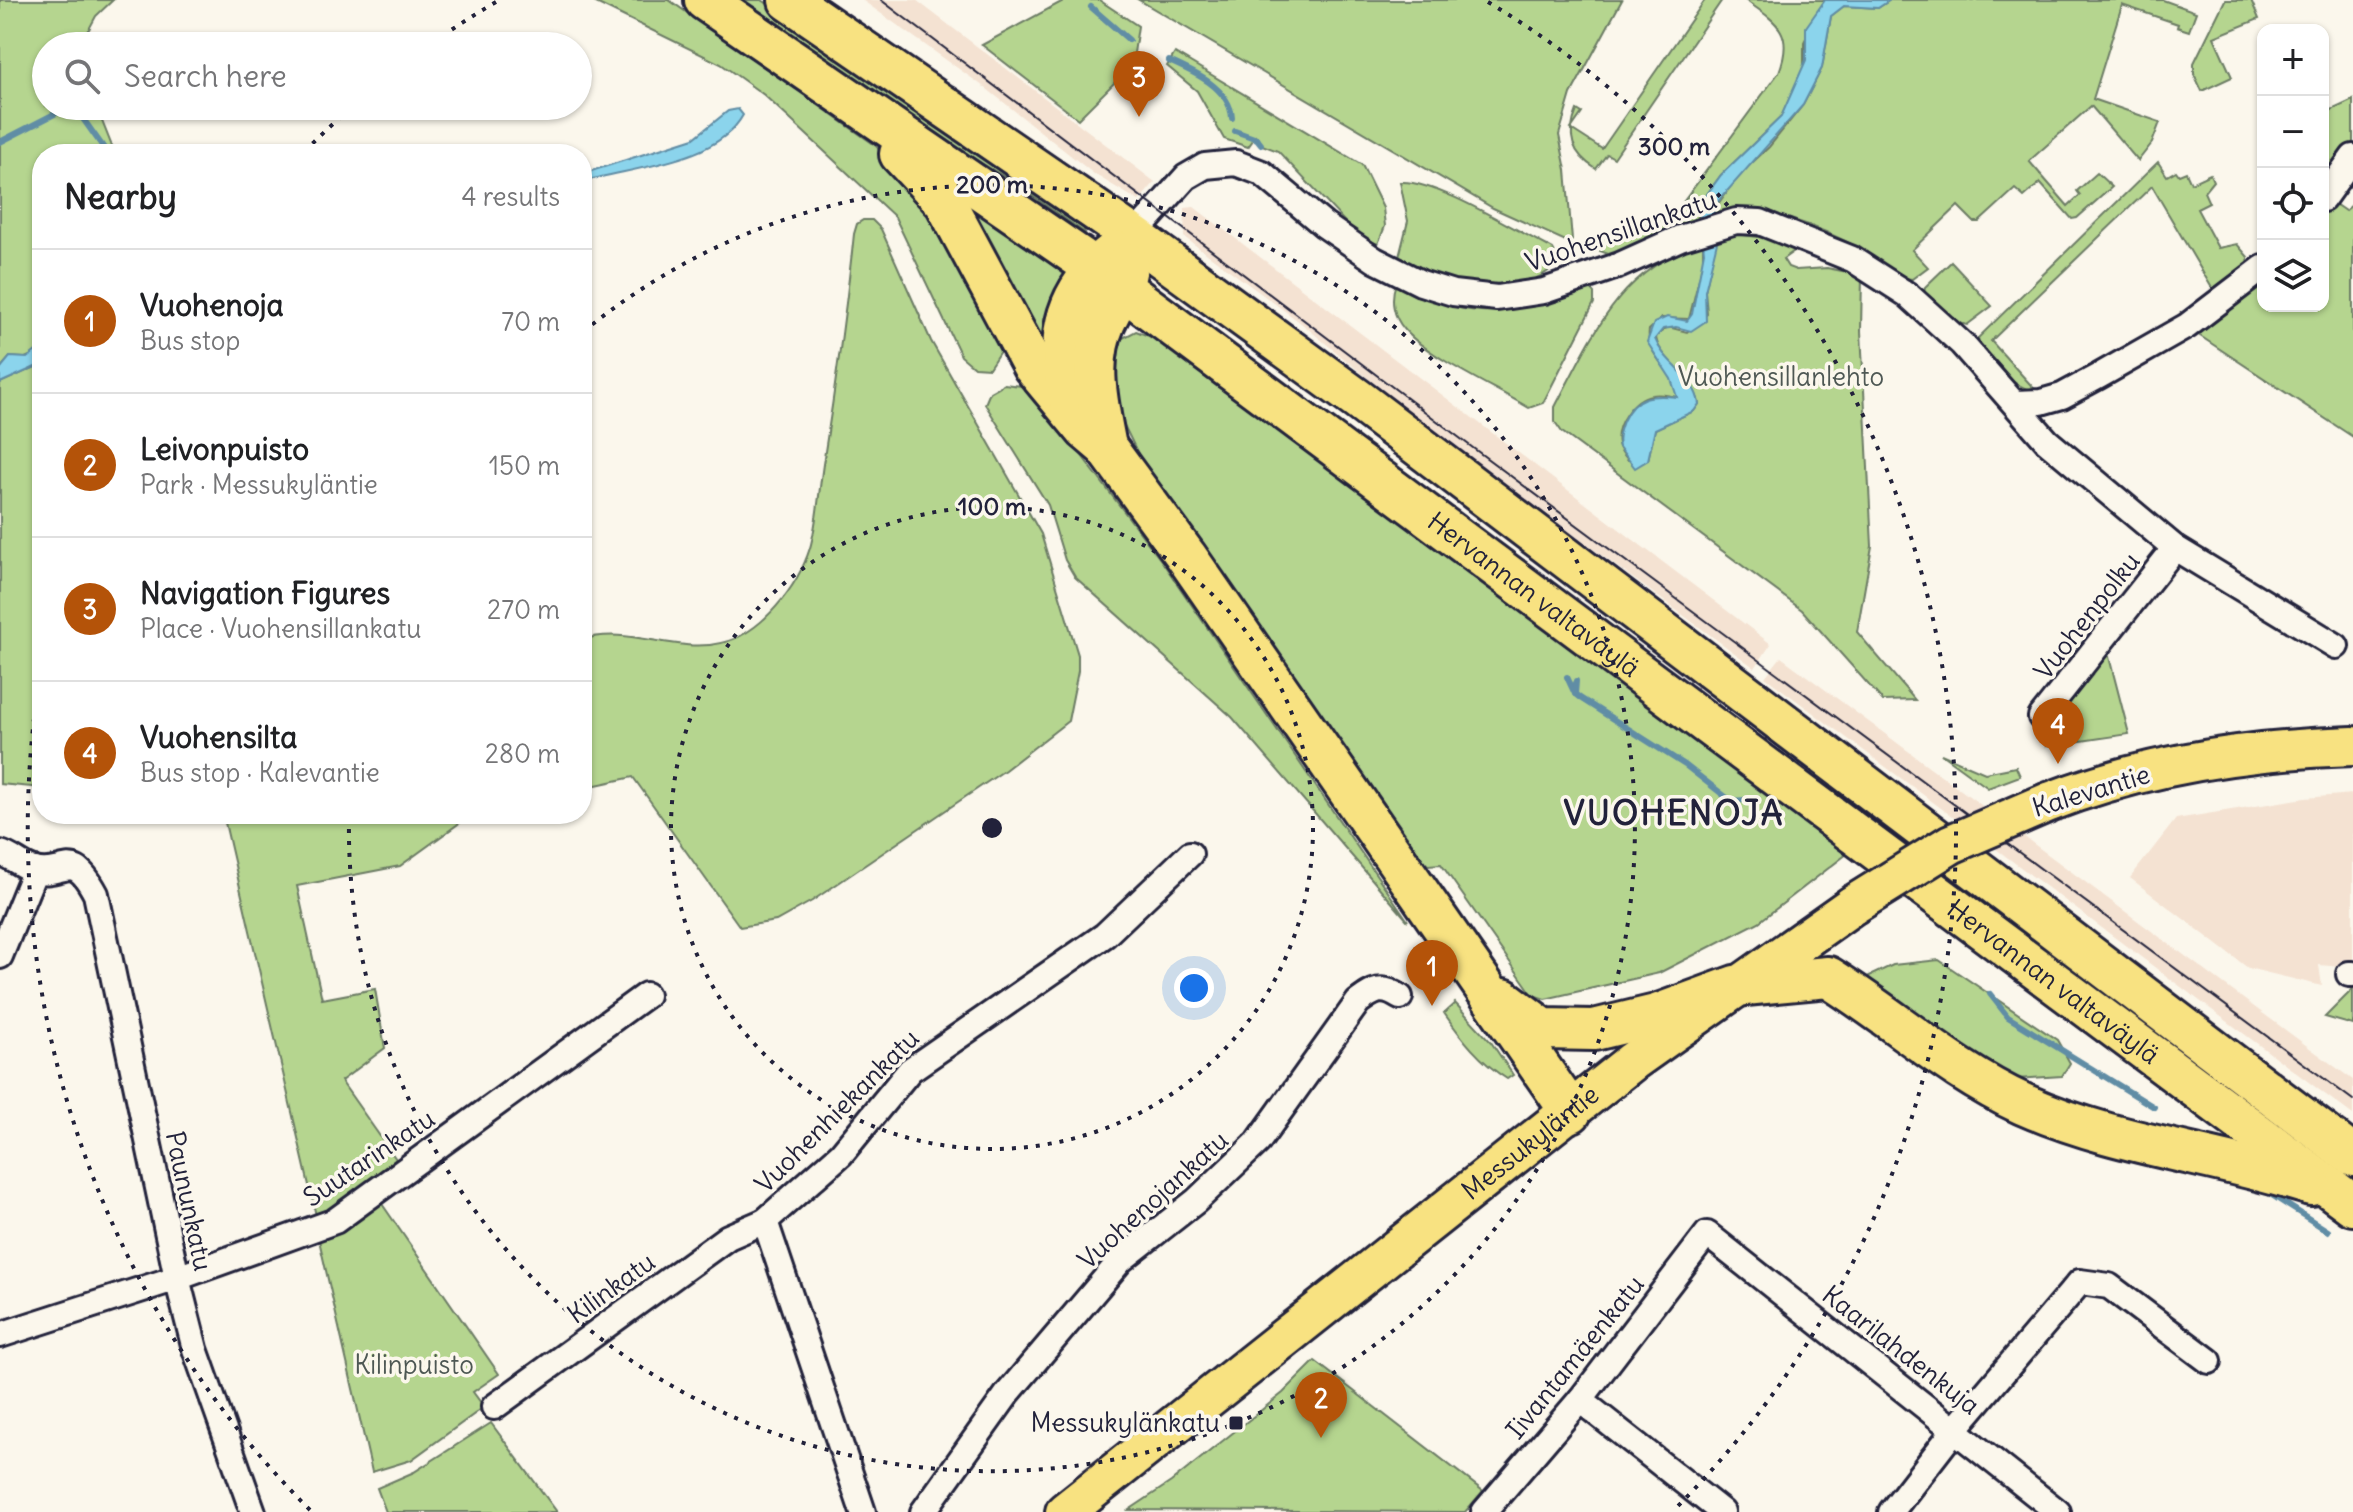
<!DOCTYPE html>
<html lang="en">
<head>
<meta charset="utf-8">
<style>
	body { margin:0; font-family:Delius,sans-serif; background:#f6f6f6; color:#202124 }
	.controls { position:absolute; right:24px; top:24px; display:grid; overflow:hidden; border-radius:16px; box-shadow:0 2px 6px #0004 }
	.controls button { width:72px; height:72px; display:grid; place-items:center; padding:0; border:0; border-bottom:2px solid #e0e0e0; background:#fff; color:#202124; font:40px sans-serif }
	.you { position:absolute; left:1194px; top:988px; width:28px; height:28px; margin:-20px; border:6px solid #fff; border-radius:50%; background:#1a73e8; box-shadow:0 0 0 12px #1a73e833 }
	.badge { display:grid; place-items:center; width:52px; height:52px; border-radius:50%; background:#b45309; color:#fff; font-size:26px; font-weight:700 }
	.pin { position:absolute; translate:-50% -66px; filter:drop-shadow(0 2px 4px #0008) }
	.pin::after { content:''; position:absolute; top:42px; width:28px; height:24px; background:inherit; clip-path:polygon(0 0,100% 0,50% 100%) }
	.list { margin:0; padding:0; list-style:none }
	h2 { display:flex; justify-content:space-between; align-items:center; height:104px; margin:0; padding:0 32px; font-size:34px }
	h2 small { font-size:26px; font-weight:400; color:#757577 }
	.list li { display:grid; grid-template-columns:52px 1fr auto; gap:24px; align-items:center; box-sizing:border-box; height:144px; padding:0 32px; border-top:2px solid #e0e0e0 }
	.list b { display:block; font-size:30px; white-space:nowrap }
	.list p { margin:0; font-size:26px; white-space:nowrap; color:#757577 }
	.list em { font-size:26px; font-style:normal; color:#757577 }
	.icon { flex:none; width:44px; height:44px; fill:none; stroke:currentColor; stroke-width:2; stroke-linecap:round; stroke-linejoin:round }
	.map { position:relative; flex:none; width:2353px; height:1512px; overflow:hidden }
	.search { position:absolute; background:#fff; box-shadow:0 2px 6px #0004; left:32px; top:32px; width:560px; height:88px; display:flex; align-items:center; gap:20px; box-sizing:border-box; padding:0 28px; border-radius:44px; color:#757577; font-size:30px }
	.panel { position:absolute; background:#fff; box-shadow:0 2px 6px #0004; left:32px; top:144px; width:560px; height:680px; border-radius:32px }
	.map>svg:first-child { display:block }
</style>
</head>
<body>
<div class="map">
<svg width="2353" height="1512" viewBox="0 0 2353 1512">
	<rect width="100%" height="100%" fill="#fbf7ec"/>
	<filter id="ink" filterUnits="userSpaceOnUse"><feTurbulence type="fractalNoise" baseFrequency=".0125" numOctaves="2"/><feDisplacementMap in="SourceGraphic" scale="16" xChannelSelector="R" yChannelSelector="G"/><feConvolveMatrix kernelMatrix="1 2 1 2 8 2 1 2 1" color-interpolation-filters="sRGB"/></filter>
	<g filter="url(#ink)">
		<g fill="#f4e2d2">
			<path d="M862 0H916L1155 182 1139 201 1094 174 987 89Z"/>
			<path d="M1194 207 1771 644 1755 668 1423 424 1301 323 1184 237 1185 208Z"/>
			<path d="M1781 657 2353 1080V1115L1765 677Z"/>
			<path d="M2353 794V968L2319 965 2322 986 2248 968 2130 878 2176 819 2305 798Z"/>
		</g>
		<g fill="#b5d58f" stroke="#6c7c65" stroke-width="2">
			<path d="M0 0H113L96 16 80 46H46V106H96L115 154H42V351L25 358 10 357 0 369Z"/>
			<path d="M590 0H669L875 145 922 194 1002 348 989 368 974 367 961 356 895 217 764 95 721 64Z"/>
			<path d="M742 0H762L1081 221 1085 233 1005 177 920 127Z"/>
			<path d="M1065 0H1099L1138 26 1134 53 1141 67 1124 73 1078 119 982 45Z"/>
			<path d="M1139 0H1622L1571 94 1559 135 1566 170 1572 240 1570 243 1493 208Z"/>
			<path d="M1705 0H1722L1614 158 1607 154 1596 169C1572 154 1566 136 1577 110L1582 113 1571 129 1602 149Z"/>
			<path d="M1745 0H1825L1804 42V67L1781 117 1721 175 1699 205 1698 219 1614 256 1600 251 1597 243 1604 238 1664 218 1678 209 1779 72C1795 31 1776 22 1745 0Z"/>
			<path d="M1890 0H2163L2196 12 2189 31 2177 27 2178 24 2122 5 2093 99 2160 122 2152 143 2138 161 2091 106 2029 161 2068 206 2080 195 2077 191 2097 173 2112 187 2077 218 2072 219 2040 183 2024 197 2015 189 1979 222H1974L1958 206 1912 250 1928 267 1912 279C1894 277 1880 260 1864 251 1823 228 1760 201 1711 214L1738 176 1769 147 1803 105 1822 68 1831 16 1844 6 1878 8Z"/>
			<path d="M2225 0H2251L2259 19 2214 37 2232 77 2202 91 2194 74V63Z"/>
			<path d="M1175 53 1362 165 1383 208 1385 226 1378 244 1359 237 1278 151 1262 145 1256 136 1248 147 1224 139 1197 91 1167 66Z"/>
			<path d="M2353 100V148L2333 177 2323 166V114Z"/>
			<path d="M2158 162 2167 176 2176 171 2179 175 2186 172 2191 183 2210 174 2213 181 2204 192 2209 203 2197 209 2218 248 2237 244 2248 257 2249 265 2216 295 2152 186 1991 341 2039 394C2014 385 1984 367 1978 338Z"/>
			<path d="M1400 182C1435 179 1518 232 1553 249L1559 260C1539 289 1485 291 1452 283 1434 279 1415 268 1398 261L1408 221Z"/>
			<path d="M946 184 1073 281 1038 360Z"/>
			<path d="M2332 202 2345 211 2353 204V437L2197 334 2263 280V306H2323V212Z"/>
			<path d="M863 220H872L881 229 931 341 1041 534 1078 655V671L1068 721 1005 770 812 901 776 921 740 927 633 777 582 788V640C628 625 675 654 721 643 762 634 798 586 810 548 818 520 819 487 824 458 836 383 846 309 854 234L857 224Z"/>
			<path d="M1737 234 1772 239 1797 249 1783 259 1788 267 1796 270 1827 268 1862 275 1861 331 1872 546 1857 632 1915 700 1883 701 1802 610 1562 432 1555 422V407C1593 335 1618 270 1703 242V262L1689 319 1662 318 1649 330C1645 359 1678 370 1677 397 1669 396 1661 393 1652 395 1633 398 1614 425 1618 444 1619 450 1625 456 1628 460H1648L1655 429 1694 411 1699 404C1695 377 1656 357 1656 336L1668 327 1687 332 1707 313 1705 291 1717 238Z"/>
			<path d="M1951 262 1992 306 1967 325 1955 322 1924 293 1925 287Z"/>
			<path d="M1396 283C1484 328 1501 311 1590 288L1594 293V303L1543 403 1529 408C1496 388 1428 357 1405 330 1393 317 1390 299 1396 283Z"/>
			<path d="M1136 331 1159 340 1852 850 1759 922 1659 973 1545 999 1533 995 1441 864 1428 865 1400 841 1142 462 1114 405 1119 340Z"/>
			<path d="M42 364V788L0 784V383Z"/>
			<path d="M1004 384 1030 387 1163 563 1408 921 1232 717 1075 577 1065 560 1048 505 985 404 990 392Z"/>
			<path d="M2108 653 2129 734 2047 746 2053 724Z"/>
			<path d="M1941 754 1985 773 2016 767 2020 776 1988 788Z"/>
			<path d="M223 814H472L400 866 297 886 322 999 375 989 385 1048 341 1081 396 1159 352 1199 317 1220Z"/>
			<path d="M1939 960 2057 1040 2070 1063 2062 1076 2016 1079 1898 1010 1865 978 1893 965Z"/>
			<path d="M2353 989V1025L2325 1017Z"/>
			<path d="M1455 1003 1491 1042 1513 1075 1507 1079C1480 1062 1462 1039 1444 1013Z"/>
			<path d="M380 1201 499 1374 473 1392 484 1407 411 1460 372 1472 319 1240Z"/>
			<path d="M1315 1361 1483 1491 1465 1512 1129 1510 1171 1482 1283 1393Z"/>
			<path d="M491 1423 557 1512H386L377 1488 414 1472Z"/>
		</g>
		<g fill="#8bd4ec" stroke="#618da5" stroke-width="2">
			<path d="M1825 0H1890L1878 8 1844 6 1831 16 1822 68 1803 105 1713 207 1717 242 1705 291 1706 321 1691 331 1676 327 1663 329 1655 339C1664 363 1695 376 1699 404L1694 411 1655 429 1648 460 1635 468 1619 447C1617 437 1620 430 1623 421 1635 395 1652 394 1677 397L1671 379 1647 342 1654 323 1667 317 1687 321 1692 314 1704 252 1699 205 1721 175 1781 117 1806 60V27Z"/>
			<path d="M738 109 743 115C717 163 631 167 582 182V174L694 138 728 111Z"/>
			<path d="M36 351H42V364L0 383V369L10 357 27 358Z"/>
		</g>
		<g fill="none" stroke-linecap="round" stroke-linejoin="round">
			<g stroke="#618da5" stroke-width="6">
				<path d="M1091 7 1129 40"/>
				<path d="M1169 61C1194 72 1230 88 1232 118"/>
				<path d="M74 106 108 154"/>
				<path d="M1235 131 1257 139 1261 144"/>
				<path d="M0 142 70 106"/>
				<path d="M1567 677 1575 694"/>
				<path d="M1576 681 1575 694 1580 698 1685 765 1731 801 1745 800"/>
				<path d="M1990 994 2008 1017 2154 1107"/>
				<path d="M2264 1190 2328 1231"/>
			</g>
			<g stroke="#22223b" stroke-width="30">
				<g id="minor">
					<path d="M2323 199 2353 157"/>
					<path d="M1133 236 1186 177 1205 166 1236 163 1262 173 1324 225 1375 260 1421 283 1453 293 1497 298 1544 291 1620 265 1680 238 1736 221 1760 222 1852 259 1908 295 1962 344 2047 441 2175 548 2336 646"/>
					<path d="M2015 403 2041 402 2062 396 2099 376 2187 326 2263 268"/>
					<path d="M2041 717 2175 548"/>
					<path d="M0 853C12 856 22 867 34 870 66 878 71 847 96 894L177 1278 195 1349 253 1512"/>
					<path d="M0 956 35 870"/>
					<path d="M2349 974H2353"/>
					<path d="M0 1335 177 1278 335 1221 646 995"/>
					<path d="M1580 1400 1722 1512"/>
					<path d="M494 1407 728 1237 765 1221"/>
					<path d="M863 1512 765 1221 841 1154 910 1070 1105 935 1190 854"/>
					<path d="M923 1512 1008 1393 1121 1260 1196 1201 1258 1142 1358 1002C1374 990 1382 985 1400 997"/>
					<path d="M1484 1512 1580 1400 1707 1234 2058 1512"/>
					<path d="M1891 1512 1956 1428 2080 1282 2109 1286 2209 1361"/>
				</g>
			</g>
			<g stroke="#22223b" stroke-width="44">
				<g id="primary">
					<path d="M2049 802C2144 765 2251 749 2353 746"/>
					<path id="s1" d="M1065 1512 1633 1061 1853 905"/>
				</g>
			</g>
			<g stroke="#22223b" stroke-width="46">
				<g id="trunk">
					<path id="s2" d="M705 0 1095 268 2353 1205"/>
					<path d="M789 0 1133 236 1357 399 2353 1156"/>
					<path d="M900 154 945 202 1033 366 1086 430 1106 447 1186 556 1571 1112"/>
					<path d="M1072 410C1055 344 1059 296 1115 251"/>
					<path d="M1106 447C1098 404 1087 363 1105 322 1115 301 1124 287 1128 263"/>
					<path d="M1503 999 1543 1029 1594 1030 1656 1015 1735 986 1828 977C1894 1018 1951 1071 2023 1104 2115 1145 2215 1154 2311 1185"/>
				</g>
			</g>
			<use href="#minor" stroke="#fbf7ec" stroke-width="24"/>
			<use href="#primary" stroke="#f8e281" stroke-width="38"/>
			<use href="#trunk" stroke="#f8e281" stroke-width="40"/>
			<path stroke="#22223b" stroke-width="2" d="M881 0 1473 448 2353 1100"/>
			<g stroke="#22223b" stroke-width="44" stroke-linecap="butt">
				<path id="primary-bridge" d="M1853 905 1951 844 2049 802"/>
			</g>
			<use href="#primary-bridge" stroke="#f8e281" stroke-width="38"/>
		</g>
	</g>
	<g fill="none" stroke="#22223b" stroke-width="4" stroke-dasharray="4 8">
		<circle cx="992" cy="828" r="321"/>
		<path d="M583 332A643 643 0 1 1 349 817"/>
		<path d="M310 1510A964 964 0 0 1 41 669M304 152A964 964 0 0 1 353 106M432 43A964 964 0 0 1 496 2M1488 2A964 964 0 0 1 1674 1510"/>
	</g>
	<rect fill="#22223b" stroke="#fbf7ec" stroke-width="3" x="1228" y="1415" width="16" height="16" rx="4"/>
	<g text-anchor="middle" stroke-width="7" stroke-linejoin="round" paint-order="stroke">
		<g font-size="26" fill="#22223b" stroke="#fbf7ec">
			<text transform="translate(1621 231) rotate(-19)" y="9">Vuohensillankatu</text>
			<text dy="9" stroke="none"><textPath href="#s2" startOffset="1020">Hervannan valtaväylä</textPath></text>
			<text transform="translate(2087 616) rotate(-52)" y="9">Vuohenpolku</text>
			<text transform="translate(2091 791) rotate(-17)" y="9">Kalevantie</text>
			<text dy="9" stroke="none"><textPath href="#s2" startOffset="1668">Hervannan valtaväylä</textPath></text>
			<text transform="translate(837 1111) rotate(-45)" y="9">Vuohenhiekankatu</text>
			<text dy="9" stroke="none"><textPath href="#s1" startOffset="594">Messukyläntie</textPath></text>
			<text transform="translate(369 1158) rotate(-34)" y="9">Suutarinkatu</text>
			<text transform="translate(1153 1200) rotate(-42)" y="9">Vuohenojankatu</text>
			<text transform="translate(189 1201) rotate(78)" y="9">Paununkatu</text>
			<text transform="translate(611 1288) rotate(-36)" y="9">Kilinkatu</text>
			<text transform="translate(1901 1350) rotate(38)" y="9">Kaarilahdenkuja</text>
			<text transform="translate(1575 1357) rotate(-51)" y="9">Iivantamäenkatu</text>
		</g>
		<g font-size="26" fill="#4e5854" stroke="#fbf7ec">
			<text x="1781" y="386">Vuohensillanlehto</text>
			<text x="414" y="1374">Kilinpuisto</text>
		</g>
		<g font-size="26" fill="#22223b" stroke="#fbf7ec" text-anchor="end">
			<text x="1220" y="1432">Messukylänkatu</text>
		</g>
		<g font-size="34" font-weight="bold" letter-spacing="2" fill="#22223b" stroke="#fbf7ec">
			<text x="1674" y="825">VUOHENOJA</text>
		</g>
	</g>
	<circle cx="992" cy="828" r="12" fill="#22223b" stroke="#fbf7ec" stroke-width="4"/>
	<g font-size="24" text-anchor="middle" font-weight="bold" fill="#22223b" stroke="#fbf7ec" stroke-width="7" stroke-linejoin="round" paint-order="stroke">
		<text x="1674" y="155">300 m</text>
		<text x="992" y="193">200 m</text>
		<text x="992" y="515">100 m</text>
	</g>
</svg>
<div class="controls">
<button>+</button>
<button>−</button>
<button><svg class="icon" aria-label="locate" viewBox="0 0 24 24"><circle cx="12" cy="12" r="6"/><path d="M12 2v4M12 18v4M2 12h4M18 12h4"/></svg></button>
<button><svg class="icon" aria-label="layers" viewBox="0 0 24 24"><path d="M12 4l9 5-9 5-9-5zM3 14l9 5 9-5"/></svg></button>
</div>
<div class="you"></div>
<div class="pin badge" style="left:1432px;top:1006px">1</div>
<div class="pin badge" style="left:1321px;top:1438px">2</div>
<div class="pin badge" style="left:1139px;top:117px">3</div>
<div class="pin badge" style="left:2058px;top:764px">4</div>
<div class="search"><svg class="icon" aria-label="search" viewBox="0 0 24 24"><circle cx="10" cy="10" r="6"/><path d="M15 15l6 6"/></svg>Search here</div>
<section class="panel">
<h2>Nearby<small>4 results</small></h2>
<ul class="list">
<li><span class="badge">1</span><div><b>Vuohenoja</b><p>Bus stop</p></div><em>70 m</em></li>
<li><span class="badge">2</span><div><b>Leivonpuisto</b><p>Park · Messukyläntie</p></div><em>150 m</em></li>
<li><span class="badge">3</span><div><b>Navigation Figures</b><p>Place · Vuohensillankatu</p></div><em>270 m</em></li>
<li><span class="badge">4</span><div><b>Vuohensilta</b><p>Bus stop · Kalevantie</p></div><em>280 m</em></li>
</ul>
</section>
</div>
</body>
</html>
